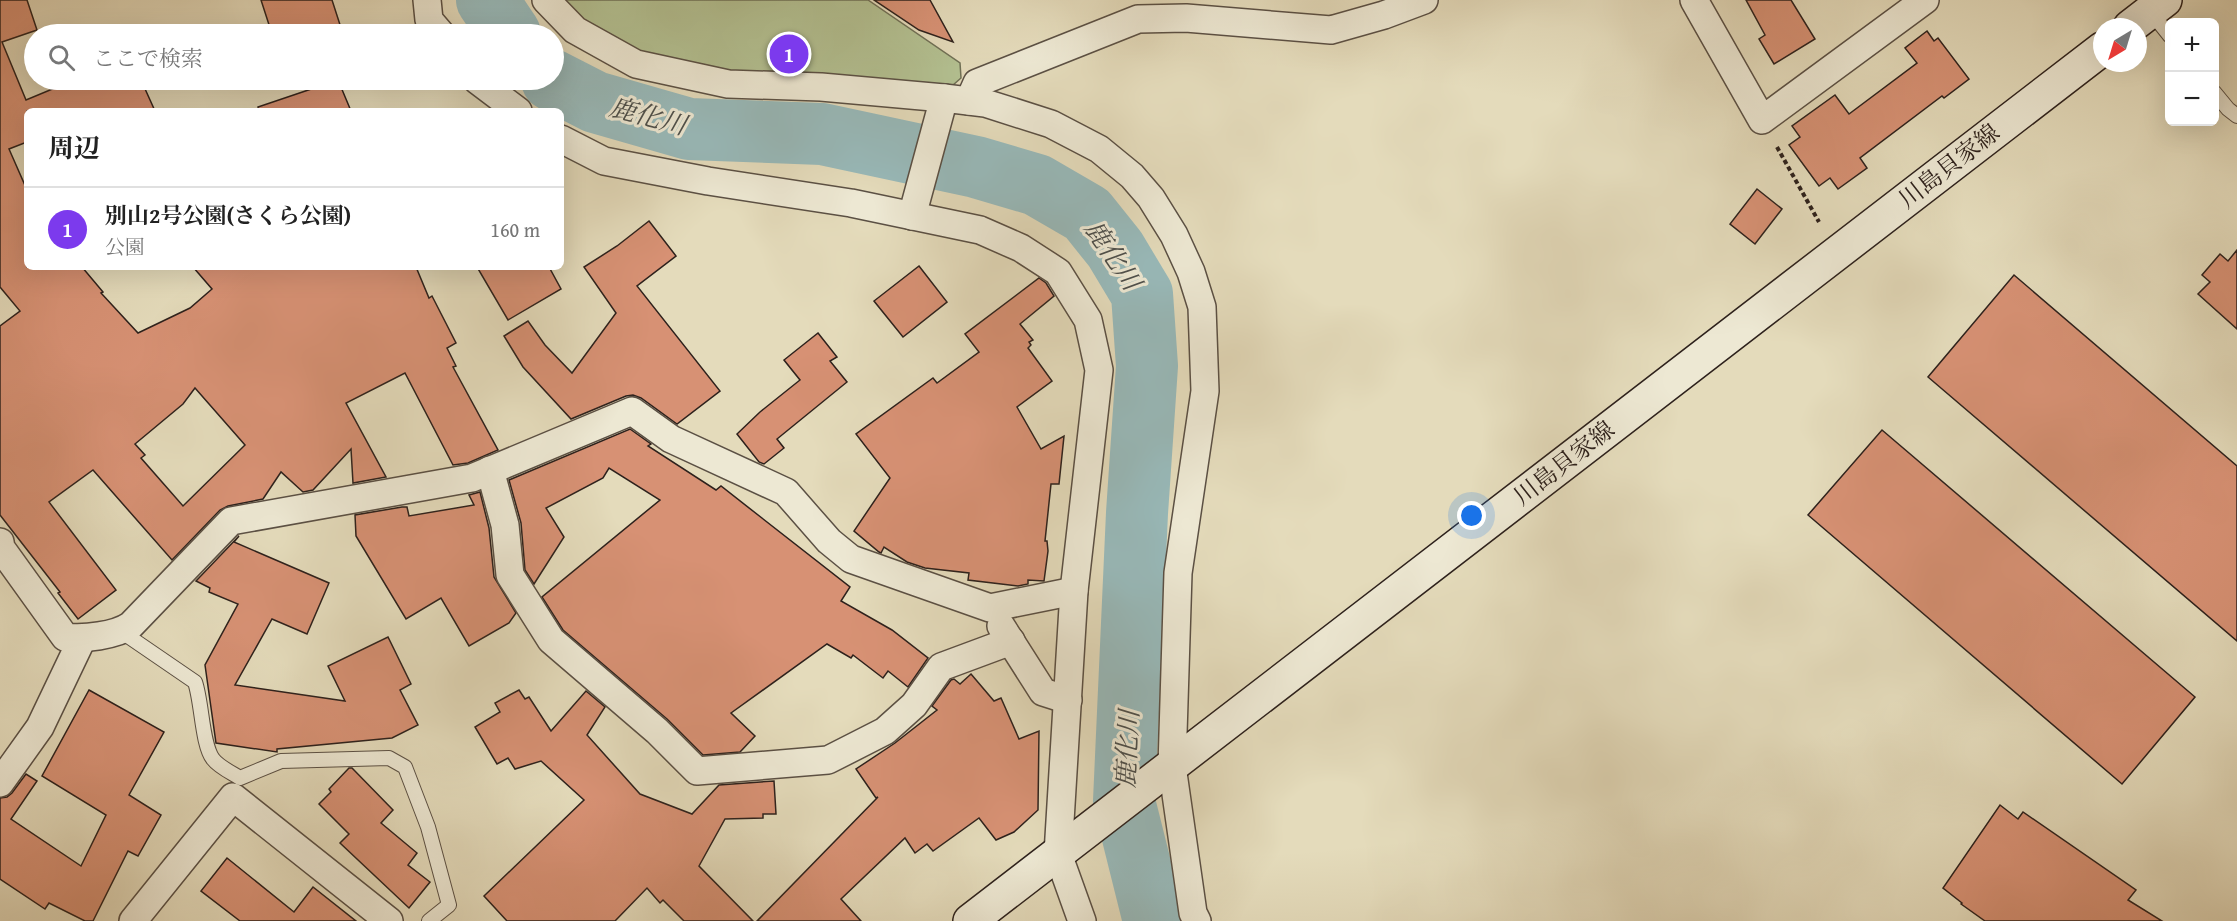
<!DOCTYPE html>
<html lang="ja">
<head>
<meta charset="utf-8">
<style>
	body { margin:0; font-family:"Gentium Book Plus","Noto Serif JP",serif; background:#f2f2f2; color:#222 }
	.controls { position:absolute; right:18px; top:18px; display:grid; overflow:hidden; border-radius:9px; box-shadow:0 6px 24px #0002 }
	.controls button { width:54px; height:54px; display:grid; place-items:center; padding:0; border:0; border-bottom:2px solid #e0e0e0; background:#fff; color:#222; font:30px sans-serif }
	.compass { position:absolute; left:2093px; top:18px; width:54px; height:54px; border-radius:50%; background:#fff; box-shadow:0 6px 24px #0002; rotate:218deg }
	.you { position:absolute; left:1472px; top:516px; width:21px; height:21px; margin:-15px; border:4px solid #fff; border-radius:50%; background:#1a73e8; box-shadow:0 0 0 9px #1a73e833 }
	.badge { display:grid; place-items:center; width:39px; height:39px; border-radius:50%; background:#7c3aed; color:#fff; font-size:20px; font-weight:700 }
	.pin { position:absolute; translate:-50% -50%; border:3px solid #fff; box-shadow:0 2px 6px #0006 }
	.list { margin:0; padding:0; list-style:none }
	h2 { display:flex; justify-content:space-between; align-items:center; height:78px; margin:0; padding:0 24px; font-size:26px }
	h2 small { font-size:20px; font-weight:400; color:#767676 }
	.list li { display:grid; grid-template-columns:39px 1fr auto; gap:18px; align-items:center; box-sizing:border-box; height:84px; padding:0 24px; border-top:2px solid #e0e0e0 }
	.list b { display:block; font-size:22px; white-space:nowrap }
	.list p { margin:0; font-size:20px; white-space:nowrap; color:#767676 }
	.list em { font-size:20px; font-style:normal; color:#767676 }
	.icon { flex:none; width:33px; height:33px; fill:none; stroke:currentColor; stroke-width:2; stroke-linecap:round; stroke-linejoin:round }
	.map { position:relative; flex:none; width:2237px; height:921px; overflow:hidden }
	.search { position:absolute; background:#fff; box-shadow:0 6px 24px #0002; left:24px; top:24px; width:540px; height:66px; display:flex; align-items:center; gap:15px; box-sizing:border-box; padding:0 21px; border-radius:33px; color:#767676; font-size:22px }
	.panel { position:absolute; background:#fff; box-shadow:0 6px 24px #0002; left:24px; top:108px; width:540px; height:162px; border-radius:9px }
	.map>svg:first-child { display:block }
</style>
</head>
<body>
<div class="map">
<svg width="2237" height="921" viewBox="0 0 2237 921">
	<rect width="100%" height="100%" fill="#e4dbbb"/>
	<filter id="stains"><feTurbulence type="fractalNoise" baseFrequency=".00333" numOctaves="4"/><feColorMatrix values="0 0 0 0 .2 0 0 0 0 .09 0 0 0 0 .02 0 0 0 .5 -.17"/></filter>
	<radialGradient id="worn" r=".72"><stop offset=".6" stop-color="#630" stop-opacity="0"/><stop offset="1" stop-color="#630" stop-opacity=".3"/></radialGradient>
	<path fill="#b3c091" stroke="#707056" stroke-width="1.5" d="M555 0H868L960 63 961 78 953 85 929 89 703 72 611 44Z"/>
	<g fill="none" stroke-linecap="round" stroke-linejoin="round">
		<g stroke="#98b9b9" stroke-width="62">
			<path d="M487 0 510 34"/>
			<path d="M552 80 595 102 689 129 822 134 976 167 1037 185 1087 214 1115 249 1142 294 1147 366 1137 513 1124 801 1154 921"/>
		</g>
	</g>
	<g fill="#d79174" stroke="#2d211c" stroke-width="1.5" fill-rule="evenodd">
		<path d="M0 0H27L37 30 2 42 26 100 74 80H141L155 111H27V142L9 149 27 190V267H82L103 292 101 293 138 333 190 308 212 289 193 267H416L429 298 432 296 456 343 447 348 456 366 453 367 498 450 468 463 453 465 405 373 346 403 386 477 353 483 351 449 313 490 303 492 281 472 263 499 228 506 220 510 172 560 93 470 49 502 116 590 78 619 58 593 60 592 0 515V326L20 311 0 287ZM195 388 245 445 183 506 141 458 145 455 135 444 183 404Z"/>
		<path d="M261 0H332L343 34H272Z"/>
		<path d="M874 0H930L953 42 919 30Z"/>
		<path d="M1746 0H1791L1815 39 1774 64 1759 39 1765 35Z"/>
		<path d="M1927 31 1934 41 1938 38 1969 79 1944 98 1942 96 1860 158 1867 168 1838 189 1830 178 1819 186 1789 145 1800 137 1792 126 1835 95 1849 114 1917 63 1905 48Z"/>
		<path d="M338 80 351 111H259L258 107Z"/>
		<path d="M1757 189 1782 209 1755 244 1730 224Z"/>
		<path d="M649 221 676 256 637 286 720 391 677 424 641 398 633 395 626 396 571 419 523 367 504 336 528 321 545 345 572 373 616 313 584 267 617 246Z"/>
		<path d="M2237 250V329L2198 294 2210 282 2202 275 2220 254 2228 261Z"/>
		<path d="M919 266 947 302 903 337 874 301Z"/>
		<path d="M477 267H549L561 289 508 320Z"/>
		<path d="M2014 275 2237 466V641L1928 377Z"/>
		<path d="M1039 278 1046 283 1054 296 1020 324 1033 340 1029 342 1031 345 1028 348 1052 381 1017 407 1041 449 1064 436 1059 484H1051L1045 541H1047L1048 551 1044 581 1028 580V584L1018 586 968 580 969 573 925 568 907 562 884 547 881 553 879 552 854 531 890 478 856 434 933 378 937 383 979 352 965 334Z"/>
		<path d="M818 333 837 357 830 361 847 382 777 439 784 448 764 464 759 462 737 434 760 412 800 380 784 360Z"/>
		<path d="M630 429 651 444 648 446 716 490 721 486 850 587 841 601 892 630 928 658 908 687 888 671 883 678 853 655 851 658 827 644 731 713 755 736 740 752 703 755 667 719 563 630 542 597 660 500 609 468 603 478 546 508 564 537 534 584 525 570 521 523 509 480Z"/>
		<path d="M1882 430 2195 697 2122 784 1808 515Z"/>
		<path d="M480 492 489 528 494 577 516 613 509 623 469 646 441 598 406 619 356 536 355 515 402 507H407L409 516 474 505 469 495Z"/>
		<path d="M239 536 234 542 329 583 307 634 272 619 235 685 345 701 328 666 388 637 411 684 400 690 418 725 392 738 277 749V752L216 743 205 665 238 604 209 592 210 588 196 581Z"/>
		<path d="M971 674 994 701 1001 698 1019 739 1039 731 1038 810 1014 832 996 840 979 818 933 851 927 844 915 853 905 838 841 899 861 921H757L878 797 876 798 856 769 895 743 937 710 932 706 951 680 954 679 960 684Z"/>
		<path d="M89 690 164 732 129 795 161 815 138 856 128 851 93 921H85L49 903 45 909 0 879V798L7 797 12 793 26 774 37 781 11 819 81 866 106 815 42 776Z"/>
		<path d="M519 690 525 699 529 697 551 731 586 691 605 707 587 735 640 794 692 814 719 785 774 781 776 814H763V818L725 819 699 866 753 921H684L663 900 660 903 647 888 615 921H507L484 896 584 800 541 761 515 769 508 758 497 764 475 727 500 712 495 703Z"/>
		<path d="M349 768H352L393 810 381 823 417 853 408 865 430 882 409 908 340 843 349 834 319 804 331 792 329 789Z"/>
		<path d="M2000 805 2018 819 2023 812 2136 890 2128 900 2162 921H1985L1961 904 1962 903 1943 888Z"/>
		<path d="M227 858 294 912 313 887 356 921H240L201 891Z"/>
	</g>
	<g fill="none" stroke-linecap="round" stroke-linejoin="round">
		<g stroke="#5b5044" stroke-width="16">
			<g id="lane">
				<path d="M2150 11 2170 36"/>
				<path d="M2214 92 2228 109 2237 116"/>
				<path d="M122 632 195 682C202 702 202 745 213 759 219 767 232 773 240 778L281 761 389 758 405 767 428 827 449 905 429 921"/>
			</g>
		</g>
		<g stroke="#5b5044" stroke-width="30">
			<g id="street">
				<path d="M427 0 429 20 441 34"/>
				<path d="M546 0 575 30 636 64 728 84 821 87 944 98"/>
				<path d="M1694 0 1762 120 1925 0"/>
				<path d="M477 80 518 111"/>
				<path d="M969 101 977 83 1138 19 1186 18 1331 30 1384 15 1424 0"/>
				<path d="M561 139 604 161 708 181 851 203 980 230 1021 248 1058 272 1088 320 1099 370 1074 591 1058 854 1082 921"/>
				<path d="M912 216 944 98 985 103 1051 124 1099 149 1132 176 1151 198 1174 235 1191 272 1202 307 1205 391 1178 573 1172 766 1193 913 1197 921"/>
				<path d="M490 470 505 525 510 575 551 640 657 731 697 771 828 760 885 731 914 705 941 667 1011 641"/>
				<path d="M0 542 1 548 65 637C84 639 115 636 131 625L231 521 472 478 632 411 671 439 786 492 829 541 851 559 990 608 1074 591"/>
				<path d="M1001 626 1043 692 1068 700"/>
				<path d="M0 783 40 727 82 639"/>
				<path d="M133 921 233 797 389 921"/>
			</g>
		</g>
		<g stroke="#2d211c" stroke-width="36">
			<g id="secondary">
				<path d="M2130 27 2165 0"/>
				<path d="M970 921 2102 49"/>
			</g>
		</g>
		<path stroke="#2d211c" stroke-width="4" stroke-dasharray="4.5 3" stroke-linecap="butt" d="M1777 147 1819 222"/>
		<use href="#lane" stroke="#ede8d3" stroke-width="14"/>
		<use href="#street" stroke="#ede8d3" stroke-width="27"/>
		<use href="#secondary" stroke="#ede8d3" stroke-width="33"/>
	</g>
	<g text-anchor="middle" stroke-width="6" stroke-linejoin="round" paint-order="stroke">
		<g font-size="24" fill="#2d211c" stroke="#ede8d3">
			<text transform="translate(1949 166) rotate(-38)" y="8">川島貝家線</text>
			<text transform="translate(1564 463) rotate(-38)" y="8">川島貝家線</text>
		</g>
		<g font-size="26" font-style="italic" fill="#4d4f4b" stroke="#ede8d3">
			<text transform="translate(648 116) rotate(15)" y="9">鹿化川</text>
			<text transform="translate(1113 255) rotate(56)" y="9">鹿化川</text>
			<text transform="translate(1127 749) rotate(-87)" y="9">鹿化川</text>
		</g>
	</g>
	<rect width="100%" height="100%" filter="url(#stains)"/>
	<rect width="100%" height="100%" fill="url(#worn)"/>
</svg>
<div class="controls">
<button>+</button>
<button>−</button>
</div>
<svg class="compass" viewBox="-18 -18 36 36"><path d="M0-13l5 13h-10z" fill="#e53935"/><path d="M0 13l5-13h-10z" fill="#767676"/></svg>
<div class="you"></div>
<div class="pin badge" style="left:789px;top:54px">1</div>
<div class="search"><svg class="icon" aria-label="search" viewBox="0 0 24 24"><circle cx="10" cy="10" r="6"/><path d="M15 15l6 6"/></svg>ここで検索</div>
<section class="panel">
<h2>周辺<small></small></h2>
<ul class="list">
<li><span class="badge">1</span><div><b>別山2号公園(さくら公園)</b><p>公園</p></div><em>160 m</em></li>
</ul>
</section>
</div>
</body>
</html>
